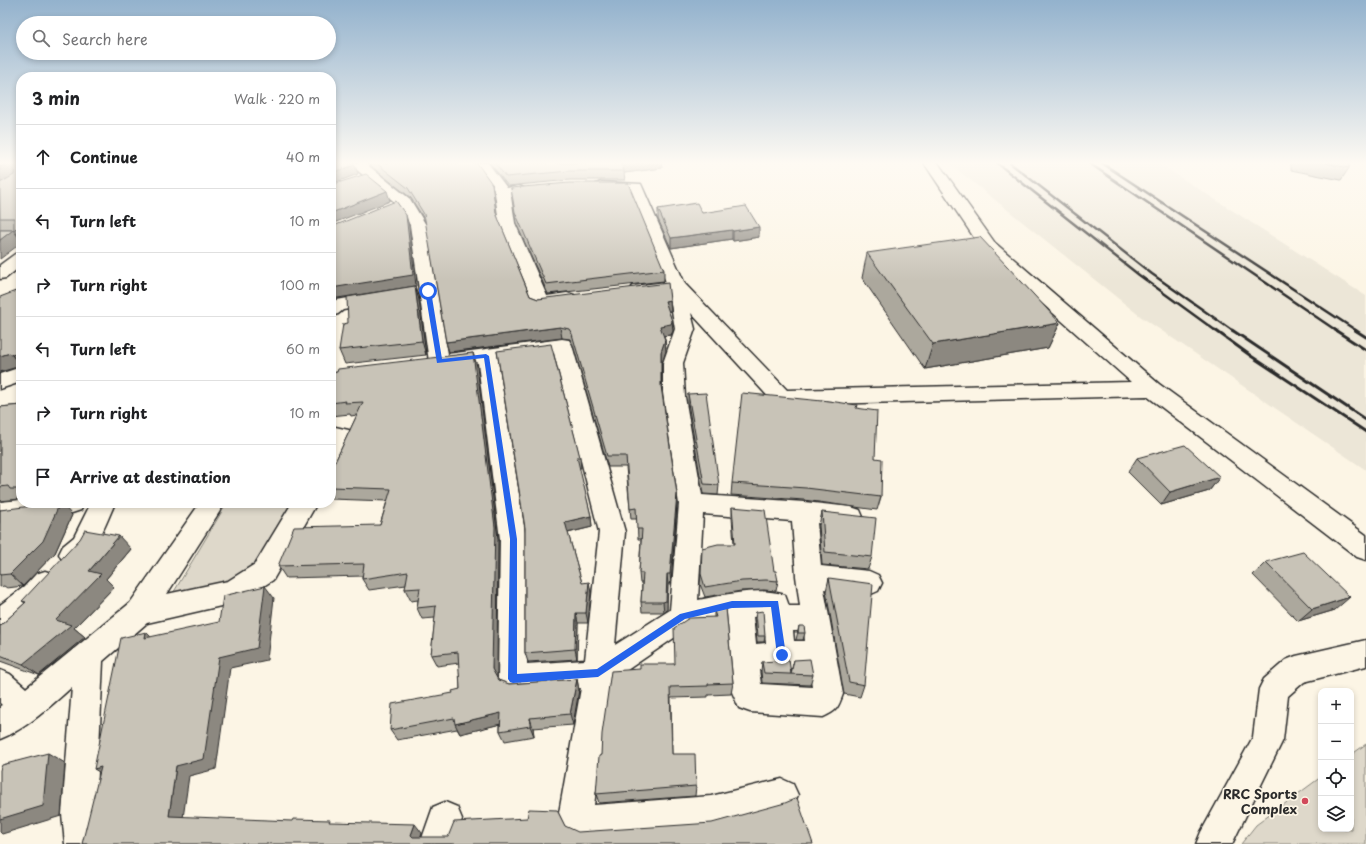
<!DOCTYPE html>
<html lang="en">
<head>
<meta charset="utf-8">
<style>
	body { margin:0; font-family:"Playpen Sans",sans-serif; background:#f2f2f2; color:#202124 }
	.controls { position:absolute; right:12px; bottom:12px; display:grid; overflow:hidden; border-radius:8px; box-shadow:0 2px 6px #0003 }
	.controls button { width:36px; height:36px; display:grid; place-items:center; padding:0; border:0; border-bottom:1px solid #e0e0e0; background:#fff; color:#202124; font:20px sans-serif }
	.stop { position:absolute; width:12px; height:12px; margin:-9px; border:3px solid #2563eb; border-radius:50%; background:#fff }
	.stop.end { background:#2563eb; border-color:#fff; box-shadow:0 1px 4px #0008 }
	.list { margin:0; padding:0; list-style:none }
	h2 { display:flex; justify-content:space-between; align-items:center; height:52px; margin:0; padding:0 16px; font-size:17px }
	h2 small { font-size:13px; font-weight:400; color:#757577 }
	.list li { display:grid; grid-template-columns:26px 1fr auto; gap:12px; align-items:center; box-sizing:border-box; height:64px; padding:0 16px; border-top:1px solid #e0e0e0 }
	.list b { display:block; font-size:15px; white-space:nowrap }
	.list em { font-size:13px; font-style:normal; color:#757577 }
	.icon { flex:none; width:22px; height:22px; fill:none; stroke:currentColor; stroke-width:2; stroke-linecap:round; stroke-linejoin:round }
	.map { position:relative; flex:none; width:1366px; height:844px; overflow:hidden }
	.search { position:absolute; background:#fff; box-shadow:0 2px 6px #0003; left:16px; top:16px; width:320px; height:44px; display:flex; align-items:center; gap:10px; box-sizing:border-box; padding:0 14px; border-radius:22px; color:#757577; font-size:15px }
	.panel { position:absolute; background:#fff; box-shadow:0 2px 6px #0003; left:16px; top:72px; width:320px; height:436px; border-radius:16px }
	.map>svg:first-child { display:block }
</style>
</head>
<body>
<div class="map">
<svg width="1366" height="844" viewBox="0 0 1366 844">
	<rect width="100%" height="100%" fill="#fcf5e5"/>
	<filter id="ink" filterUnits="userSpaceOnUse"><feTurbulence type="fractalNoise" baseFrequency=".025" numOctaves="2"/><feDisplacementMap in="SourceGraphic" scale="8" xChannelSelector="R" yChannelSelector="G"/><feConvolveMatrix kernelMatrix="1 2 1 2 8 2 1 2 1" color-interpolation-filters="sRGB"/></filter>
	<g filter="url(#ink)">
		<path fill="#ece6d7" d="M949 163H1158L1366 296V470L1140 316Z"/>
		<g fill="#ded8ca" stroke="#84827a">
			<path d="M227 503H292L259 566 229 586 172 595Z"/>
			<path d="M1366 744V844H1241L1256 825 1321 777V829H1351V755Z"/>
		</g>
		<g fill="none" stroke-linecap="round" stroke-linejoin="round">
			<g stroke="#2b2b2b" stroke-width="3">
				<g id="minor">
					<path d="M349 163H365L410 199 426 225 448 354 562 339 569 340 572 345 625 532 615 645 670 610 679 504 663 397V363L675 329 669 292 639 295 633 294 630 290 633 286 666 282 630 192 596 190 593 187 596 184 601 182 641 184 685 284 787 390 1131 382 983 251 924 163H938L995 243 1159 384 1366 535V560L1357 557 1147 396 782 405 774 403 691 313 695 329 683 363 685 397 702 495 804 502 851 507 860 510 863 517 860 524 851 527 817 523 821 566 869 571 878 575 882 583 878 591 869 595 824 589 843 694C838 708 837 711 823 717L750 712 739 708 732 692 726 618 690 627 611 681 594 805 711 796 782 779 793 784 798 795 793 806 782 811 711 830 581 839 569 834 559 813 581 688 513 693 503 689 498 679 500 539 478 363 439 369 432 367 429 362 410 225 398 205ZM554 353 599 532 585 660 527 664 526 539 498 360ZM703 514 792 521 796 576 800 606H789L785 595C759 586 724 595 698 600ZM763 616 766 643 756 644 753 617ZM793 631H804L805 641H794ZM809 667 812 687 761 684 759 670Z"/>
					<path d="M474 163H488L507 188 519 186 524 188 527 191 524 194 511 197 515 223 547 296 567 293 574 295 576 299 574 303 540 308 533 306 499 223 495 193Z"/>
					<rect x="0" y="231" width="21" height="10"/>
					<path d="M21 253V266L6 278 0 279V265L15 254Z"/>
					<path d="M377 293 384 295 386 299 384 303 343 310 338 314 331 316V301Z"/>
					<path d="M21 367V382L0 389V374Z"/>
					<path d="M331 426 353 431 356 437 339 466 331 469Z"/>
					<path d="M21 500V503H84L81 510 72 513 0 522V502Z"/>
					<path d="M91 503H115C108 518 92 565 72 565 69 565 65 562 63 562L59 554 63 546 74 537Z"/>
					<path d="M200 503H225L167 594 228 581 255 564 292 503H317L273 580 243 599 234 603 147 623 103 661 96 814 99 844H65L62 814 72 687C50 706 28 728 0 739V706L2 705 0 703V670L10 674 26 688 130 603Z"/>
					<path d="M45 571 54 574 58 582C49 601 20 627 0 634V605L24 587 36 574Z"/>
					<path d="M1366 640V666L1304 682 1288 696 1283 740 1232 844H1196L1201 832 1253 737 1259 689 1264 679 1286 660 1296 656Z"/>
					<path d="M445 802 457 807 462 819 454 844H420L433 807Z"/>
				</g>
			</g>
			<use href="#minor" fill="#fcf5e5" fill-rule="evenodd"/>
			<g stroke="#2b2b2b" stroke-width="2.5">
				<path d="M997 163 1139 275 1216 331"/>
				<path d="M1010 163 1152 274 1233 331"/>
				<path d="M1089 163 1337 331"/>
				<path d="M1102 163 1357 331"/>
			</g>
			<g stroke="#2b2b2b" stroke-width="3">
				<path d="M1215 330 1251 356 1366 432"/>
				<path d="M1232 330 1366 420"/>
				<path d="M1335 330 1366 350"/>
				<path d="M1355 330 1366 337"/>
			</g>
		</g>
		<g fill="#aca89d" stroke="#2b2b2b">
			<path d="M0 163 20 239 14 230H0Z"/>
			<path d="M367 163H477L494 194 497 216 530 296 538 299 670 300 671 311H669L673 331 671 335 664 336 665 340 666 351 662 363V389L677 494V504L671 584H668L667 610 664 612H642L641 602 642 583H640L639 573 641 539H638L637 519H631L626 467H608L573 345 570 339 562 338 449 352 446 342 426 222 411 198Z"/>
			<path d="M490 163H661L662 168 624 173 625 180H570L508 186Z"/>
			<path d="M1291 163H1349V168L1341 180 1291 170Z"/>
			<path d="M511 188 664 270V281L548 294 516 223Z"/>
			<path d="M658 209 702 213 759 237 733 241 732 239 671 248 658 219Z"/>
			<path d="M867 253 1060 323 1048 348 925 369 862 278Z"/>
			<path d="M415 286 419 300 426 355 345 364 339 350 348 323Z"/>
			<path d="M497 351 580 457 581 468H579L591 516 592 527 568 533 582 583 591 593 588 623H578L577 659 528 662 525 653V528Z"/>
			<path d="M473 353 477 366 498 539 497 677 498 680 509 684 577 679 579 690 573 725 533 728 534 736 505 741 500 731V724L460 734 457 729 397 740 390 730 460 689 459 663 437 666 431 655 435 618 422 619 417 608 418 600 411 601 405 589 406 585 369 590 362 579 363 576 286 578 278 566 380 525 387 501 331 499V462H335L357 415 351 416 350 414 331 416V373Z"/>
			<path d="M688 394 719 485 718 495 703 494 688 403Z"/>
			<path d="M21 405V500L20 499 0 501V407Z"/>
			<path d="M856 408 875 458 881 497 877 510 804 500 731 495 732 483Z"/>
			<path d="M1137 458 1220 477 1209 491 1161 505 1128 472Z"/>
			<path d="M732 507 774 571 778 581 776 591 764 590 741 591 705 597 700 584 701 574 734 544 732 518Z"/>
			<path d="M0 510 72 515 55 553 23 586 7 588 4 586 0 587Z"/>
			<path d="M822 512 872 557 868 569 822 565 819 525Z"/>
			<path d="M131 549 106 579 114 587 74 628 85 637 39 675 0 661V626L25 603 22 601Z"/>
			<path d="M1266 562 1335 610 1298 621 1253 575Z"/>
			<path d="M829 578 864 685 860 697 844 694 826 591Z"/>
			<path d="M726 608 733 683 731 694 708 695V697L671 698 672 754 696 786 695 796 599 803 596 794 601 755 640 669 675 664 714 617V611Z"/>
			<path d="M756 612 765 636 764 642H757L755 618Z"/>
			<path d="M799 626 805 633 803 640H796Z"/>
			<path d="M794 660 813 675 810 685 762 683 761 671 762 662 791 672Z"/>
		</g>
		<g fill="#8c8880" stroke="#2b2b2b">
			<path d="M8 163H15L20 172 0 183V167Z"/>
			<path d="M626 163H661L662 168 624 173V171L621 164Z"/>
			<path d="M355 165 358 174 331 184V173Z"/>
			<path d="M492 184 494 194 498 224 496 213Z"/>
			<path d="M387 191 390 201 331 224V213Z"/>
			<path d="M406 215 409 226 416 286 331 299V288Z"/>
			<path d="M759 227V237L733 241V231Z"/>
			<path d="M16 228 21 240 14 230Z"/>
			<path d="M13 230 21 241V243L0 259V240Z"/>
			<path d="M732 230V239L671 248V238Z"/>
			<path d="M415 286 419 300 426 355 422 341Z"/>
			<path d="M670 300 671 311H666L665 301Z"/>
			<path d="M672 321 673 331 671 335 661 336 660 326Z"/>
			<path d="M1060 323 1048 348 925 369 933 344Z"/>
			<path d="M560 327 562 338 449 352 446 342Z"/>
			<path d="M665 340 666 351 662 363V397L661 352Z"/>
			<path d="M21 352V366L12 355Z"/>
			<path d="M10 353 21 366 0 372V356Z"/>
			<path d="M473 353 477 366 498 539 497 680 492 669Z"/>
			<path d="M1220 477 1209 491 1161 505 1170 492Z"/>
			<path d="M677 494V504L671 584 670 574Z"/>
			<path d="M60 503H61L72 515 55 553 23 586 10 574Z"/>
			<path d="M591 516 592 527 567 533 565 522Z"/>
			<path d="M119 536 131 549 106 579 114 587 74 628 85 637 39 675 23 664 56 620 89 571Z"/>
			<path d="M667 574 668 584 667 610 664 612 663 602Z"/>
			<path d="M589 582 591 593 588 623 586 613Z"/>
			<path d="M265 586 274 598 267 660 230 668 216 769 189 776 182 825 169 816 176 766 219 657Z"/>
			<path d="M1350 597 1335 610 1298 621 1312 609Z"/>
			<path d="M576 613 578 623 577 659 575 649Z"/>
			<path d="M146 632 158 644 145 638Z"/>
			<path d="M577 679 579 690 573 725 570 714Z"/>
			<path d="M501 713 505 723 460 734 455 724Z"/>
			<path d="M530 718 533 728 534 736 530 726Z"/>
			<path d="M48 753 65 763 61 816 2 834 0 832V819Z"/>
			<path d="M101 767 109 778 94 769Z"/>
			<path d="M415 824 422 833 419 844 411 835Z"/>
		</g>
		<g fill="#c8c3b7" stroke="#2b2b2b">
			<path d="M0 163H8L0 167Z"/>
			<path d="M15 163H21V226L18 228 21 227V241L16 228 14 230V218H0V183L14 175Z"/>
			<path d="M331 163H353L355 165 331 173Z"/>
			<path d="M376 163H477L492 184 496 213 530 296 538 299 668 283 670 300 665 301 672 321 671 324 660 326 665 340 661 352V386L677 494 670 574H667L666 601 663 602H641L643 573H639L642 529H637L636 508 630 509 626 456H607L572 334 569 329 560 327 446 342 424 214 408 188Z"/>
			<path d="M495 163H626L621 164 624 171H569L506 177Z"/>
			<path d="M1325 163H1349V168Z"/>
			<path d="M366 174 387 191 331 213V185Z"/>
			<path d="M569 183H628L664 270 546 284 515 212 511 188Z"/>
			<path d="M396 201 406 215 413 275 331 288V227Z"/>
			<path d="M697 203 702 213 746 206 759 227 733 231 732 230 671 238 658 209Z"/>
			<path d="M0 230H13L0 240Z"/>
			<path d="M980 237 1060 323 933 344 867 253Z"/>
			<path d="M415 286 422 341 339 350 343 324 348 323 347 297Z"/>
			<path d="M21 289V352L12 355 10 353 0 356V297Z"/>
			<path d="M551 344 580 457H577L591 516 565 522 582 583 589 582 586 613H576L575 649 525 653V528L497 351Z"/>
			<path d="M473 353 495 527 492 669 498 680 509 684 577 679 570 714 530 718V726L500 731 501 713 455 724 454 718 390 730 392 704 453 693 452 691 460 689 458 652 431 655 436 606 417 608 420 588 405 589 408 572 362 579 364 564 278 566 294 527 380 525 391 489 331 487V462H335L363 402 345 403 346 401 331 403V373L337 372 338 369Z"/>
			<path d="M706 393 719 485 704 484 688 394Z"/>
			<path d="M742 393 822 401V400L857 405 856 408 877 411 875 458 882 459 881 497 806 488 732 483Z"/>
			<path d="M21 405V489H10L8 486 0 487V407Z"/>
			<path d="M1185 445 1220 477 1170 492 1137 458Z"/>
			<path d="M55 503H60L43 541 10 574 0 575V510Z"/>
			<path d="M732 507 765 510 774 571H776L778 581 766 580 742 581 705 587 701 574 702 548 718 544H735Z"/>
			<path d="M822 512 876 518 872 557 825 552Z"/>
			<path d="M85 530 119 536 89 571 101 574 56 620 71 625 23 664 0 655V626L26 602 22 601 80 539Z"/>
			<path d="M1303 552 1350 597 1312 609 1266 562Z"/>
			<path d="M829 578 873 584 864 685 849 682Z"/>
			<path d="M265 586 257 648 219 657 204 759 176 766 169 816 292 821 293 819 330 820 329 822 415 824 411 835 413 837H448L454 822 527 818 529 809 557 810 565 826 578 832 712 823 785 803 797 798 813 844H82L101 767 94 769 121 638 146 632 145 638 219 622 223 596Z"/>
			<path d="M726 608 733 683 708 684V686L670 687 672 754H695L696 786 596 794 599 756 601 755 602 734 611 671 640 669V664H675L674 628 689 618 716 617 714 611Z"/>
			<path d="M763 611 765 636H758L756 612Z"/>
			<path d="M799 626H804L805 633H798Z"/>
			<path d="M810 659 813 675 764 673 762 662 789 660 791 674 794 660Z"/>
			<path d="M48 753 43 806 0 819V770L2 765Z"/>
		</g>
	</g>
	<linearGradient id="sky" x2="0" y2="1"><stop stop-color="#93b2cd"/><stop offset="0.58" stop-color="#fefaf3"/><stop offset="1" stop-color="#fefaf3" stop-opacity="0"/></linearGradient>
	<rect width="1366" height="281" fill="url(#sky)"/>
	<path fill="#2563eb" d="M428 289 431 291 442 359 486 354 489 356 517 539V674L597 669 680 614 732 601H778L786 655 785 658 782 659 777 655 771 607 732 608 685 619 598 677 513 683 510 682 508 679 510 539 484 358 437 363 425 291Z"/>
	<circle fill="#d1495b" stroke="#fcf5e5" stroke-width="1.5" cx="1305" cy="801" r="4"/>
	<g text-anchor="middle" stroke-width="3.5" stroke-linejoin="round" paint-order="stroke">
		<g font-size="13" font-weight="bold" fill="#2b2b2b" stroke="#fcf5e5" text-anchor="end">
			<text x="1297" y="799">RRC Sports<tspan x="1297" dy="15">Complex</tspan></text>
		</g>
	</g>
</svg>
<div class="controls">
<button>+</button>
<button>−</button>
<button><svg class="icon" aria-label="locate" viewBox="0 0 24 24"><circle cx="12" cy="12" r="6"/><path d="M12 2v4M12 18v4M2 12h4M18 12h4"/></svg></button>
<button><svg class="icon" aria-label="layers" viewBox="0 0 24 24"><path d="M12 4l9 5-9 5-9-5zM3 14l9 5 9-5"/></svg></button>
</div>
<div class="stop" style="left:428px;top:291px"></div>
<div class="stop end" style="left:782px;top:655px"></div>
<div class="search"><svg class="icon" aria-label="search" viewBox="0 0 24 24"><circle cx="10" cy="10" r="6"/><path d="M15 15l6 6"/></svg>Search here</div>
<section class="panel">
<h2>3 min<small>Walk · 220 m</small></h2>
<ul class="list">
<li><svg class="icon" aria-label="ahead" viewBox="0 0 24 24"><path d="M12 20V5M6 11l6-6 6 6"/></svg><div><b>Continue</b></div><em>40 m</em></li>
<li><svg class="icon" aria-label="left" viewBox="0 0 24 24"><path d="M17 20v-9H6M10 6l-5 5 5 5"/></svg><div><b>Turn left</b></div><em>10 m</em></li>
<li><svg class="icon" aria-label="right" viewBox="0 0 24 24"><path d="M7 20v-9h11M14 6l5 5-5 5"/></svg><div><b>Turn right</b></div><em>100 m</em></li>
<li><svg class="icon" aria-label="left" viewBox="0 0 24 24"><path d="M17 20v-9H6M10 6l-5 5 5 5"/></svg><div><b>Turn left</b></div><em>60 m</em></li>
<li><svg class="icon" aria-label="right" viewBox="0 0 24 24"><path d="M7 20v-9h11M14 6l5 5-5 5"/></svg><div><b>Turn right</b></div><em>10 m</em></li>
<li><svg class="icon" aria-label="arrive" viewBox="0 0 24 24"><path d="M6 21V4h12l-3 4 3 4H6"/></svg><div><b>Arrive at destination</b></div></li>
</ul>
</section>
</div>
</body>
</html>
